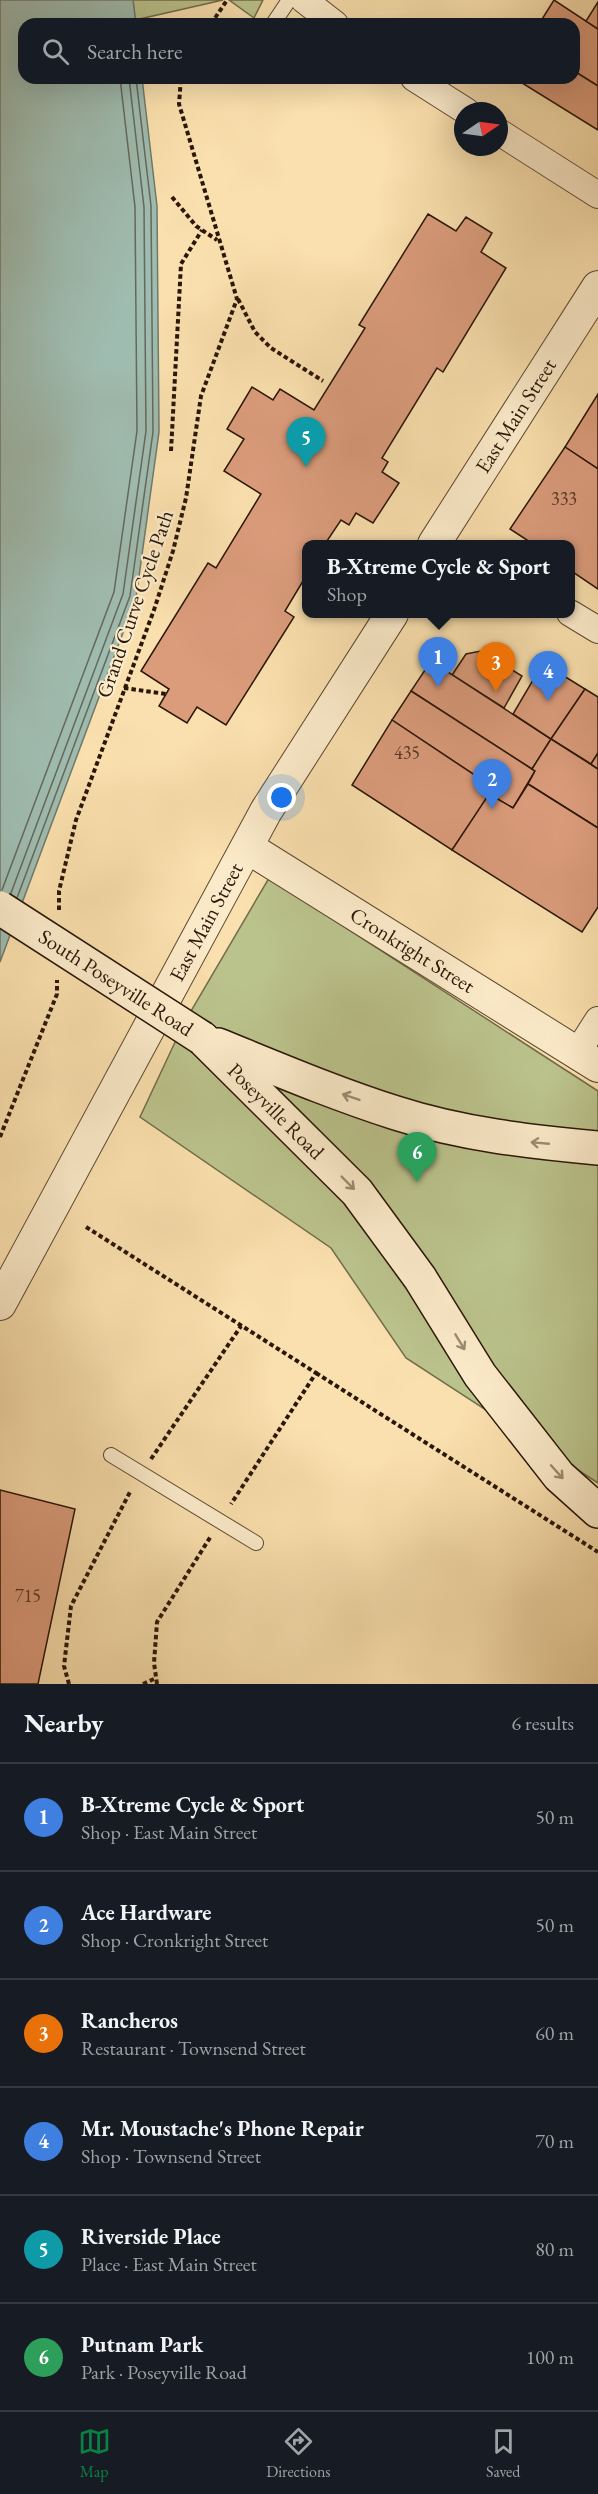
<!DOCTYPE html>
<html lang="en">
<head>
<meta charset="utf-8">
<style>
	body { margin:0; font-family:"EB Garamond",serif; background:#20242c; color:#f1f3f6 }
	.compass { position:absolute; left:454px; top:102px; width:54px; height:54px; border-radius:50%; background:#171b24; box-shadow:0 6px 24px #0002; rotate:77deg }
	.you { position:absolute; left:282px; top:798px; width:21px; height:21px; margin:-15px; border:4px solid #fff; border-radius:50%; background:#1a73e8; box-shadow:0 0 0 9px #1a73e833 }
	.badge { display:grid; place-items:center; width:39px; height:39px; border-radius:50%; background:#0b8043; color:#fff; font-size:20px; font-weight:700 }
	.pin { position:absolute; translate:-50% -50px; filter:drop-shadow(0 2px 3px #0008) }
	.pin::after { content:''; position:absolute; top:32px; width:21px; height:18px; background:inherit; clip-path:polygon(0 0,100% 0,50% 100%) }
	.popup { position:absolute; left:302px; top:540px; width:273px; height:78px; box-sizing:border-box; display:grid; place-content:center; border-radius:12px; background:#171b24; filter:drop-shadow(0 2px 4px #0005); font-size:20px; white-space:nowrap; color:#9ea1a6 }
	.popup b { font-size:22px; color:#f1f3f6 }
	.popup::after { content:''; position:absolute; left:50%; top:100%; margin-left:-12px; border:12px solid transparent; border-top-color:#171b24 }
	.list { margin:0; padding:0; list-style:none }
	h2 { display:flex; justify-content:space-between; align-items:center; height:78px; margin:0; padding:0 24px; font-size:26px }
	h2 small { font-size:20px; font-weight:400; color:#9ea1a6 }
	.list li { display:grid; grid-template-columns:39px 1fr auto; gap:18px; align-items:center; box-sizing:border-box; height:108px; padding:0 24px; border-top:2px solid #363941 }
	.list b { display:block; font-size:22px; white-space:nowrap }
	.list p { margin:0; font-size:20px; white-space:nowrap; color:#9ea1a6 }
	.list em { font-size:20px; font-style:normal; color:#9ea1a6 }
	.icon { flex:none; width:33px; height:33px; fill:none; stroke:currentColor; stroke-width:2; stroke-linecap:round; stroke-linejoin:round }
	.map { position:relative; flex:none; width:598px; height:1684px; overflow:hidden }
	.search { position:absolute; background:#171b24; box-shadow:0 6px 24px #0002; left:18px; right:18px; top:18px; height:66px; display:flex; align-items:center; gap:15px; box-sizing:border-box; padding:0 21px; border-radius:18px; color:#9ea1a6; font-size:22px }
	.sheet { height:726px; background:#171b24 }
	nav { display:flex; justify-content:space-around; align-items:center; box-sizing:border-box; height:84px; border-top:2px solid #363941; background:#171b24; font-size:16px; color:#9ea1a6 }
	nav a { display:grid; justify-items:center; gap:3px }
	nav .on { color:#0b8043 }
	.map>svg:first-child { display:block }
</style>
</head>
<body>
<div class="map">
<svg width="598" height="1684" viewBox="0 0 598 1684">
	<rect width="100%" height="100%" fill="#fae0ae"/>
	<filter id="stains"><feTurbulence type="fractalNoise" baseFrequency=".00333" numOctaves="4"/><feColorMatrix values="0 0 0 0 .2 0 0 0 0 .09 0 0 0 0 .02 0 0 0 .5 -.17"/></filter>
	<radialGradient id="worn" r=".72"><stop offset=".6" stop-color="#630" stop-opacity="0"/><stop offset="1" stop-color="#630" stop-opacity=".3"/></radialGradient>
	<g fill="#bbc38c" stroke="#726c4a" stroke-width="1.5">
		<path d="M133 0H223L135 20Z"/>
		<path d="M229 0H263L254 18Z"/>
		<path d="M269 878 598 1091V1483L406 1358 331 1248 140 1117 184 1023Z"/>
	</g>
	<path fill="#9fbcb0" stroke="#707a6c" stroke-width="1.5" d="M0 0H133L136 24H24V78H142L157 206 159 432 136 598 0 962Z"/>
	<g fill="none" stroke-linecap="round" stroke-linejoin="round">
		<g stroke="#64695c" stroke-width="1.5">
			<path d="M2 890 114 592 137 431 135 207 120 78"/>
			<path d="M11 893 123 594 146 431 144 207 129 78"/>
			<path d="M17 898 130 596 153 432 151 206 136 78"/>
		</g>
	</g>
	<g fill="#db9c7c" stroke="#2a1607" stroke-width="1.5">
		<path d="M554 0 598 29V86L574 71V24H539Z"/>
		<path d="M598 2V29L586 21Z"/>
		<path d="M574 71 598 86V130L514 78H574Z"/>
		<path d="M428 214 456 231 466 217 492 233 481 252 506 268 443 372 437 368 382 458 388 462 382 472 399 483 373 523 356 513 349 525 341 520 325 544H306V576L285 611 294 617 226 725 197 707 187 723 159 706 169 689 141 671 208 563 216 568 261 494 224 471 244 439 227 429 252 387 273 400 280 389 314 410 365 328 359 325Z"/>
		<path d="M598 394V469L565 447Z"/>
		<path d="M565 447 598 469V589L570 570V544H533L510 529Z"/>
		<path d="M481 651 522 676 504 708 452 675 466 654Z"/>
		<path d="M431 661 551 739 532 769 411 691Z"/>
		<path d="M543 663 585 689 551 739 513 714Z"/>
		<path d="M585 689 598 697V753L591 764 551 739Z"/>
		<path d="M411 691 535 771 513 808 489 794 494 788 392 720Z"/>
		<path d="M392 720 494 788 452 850 352 785Z"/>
		<path d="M551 739 598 769V828L528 784 535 771 532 769Z"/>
		<path d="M598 753V769L591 764Z"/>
		<path d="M528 784 598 828V907L582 932 452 850 489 794 513 808Z"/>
		<path d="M0 1490 75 1509 38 1684H0Z"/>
	</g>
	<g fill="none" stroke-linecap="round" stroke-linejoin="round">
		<g stroke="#5e4831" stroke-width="16">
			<g id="service">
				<path d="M273 24 289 0"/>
				<path d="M111 1455 256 1543"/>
			</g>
		</g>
		<g stroke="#5e4831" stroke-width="28">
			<g id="minor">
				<path d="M304 0 335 24"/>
				<path d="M414 78 466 111"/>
				<path d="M499 132 598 195"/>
				<path d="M570 613 598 630"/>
				<path d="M577 1053 598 1020"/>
			</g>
		</g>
		<g stroke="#5e4831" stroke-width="34">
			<g id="tertiary">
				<path id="s1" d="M434 544 598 287"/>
				<path id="s2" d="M247 847 598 1066"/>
				<path id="s3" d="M0 1304 266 811 392 614"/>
			</g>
		</g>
		<g stroke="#2a1607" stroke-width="36">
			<g id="secondary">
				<path id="s4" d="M202 1038 357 1192 420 1278 480 1375 559 1476 598 1511"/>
				<path d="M218 1045C277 1069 336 1094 396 1113 461 1134 531 1142 598 1148"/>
			</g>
		</g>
		<g stroke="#2a1607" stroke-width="4" stroke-dasharray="4.5 3" stroke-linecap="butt">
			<path d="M211 24 227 0"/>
			<path d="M172 197 196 226 217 240"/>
			<path d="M238 299 255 332 271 348 323 381"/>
			<path d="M171 451 181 264 202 230"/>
			<path d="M124 688 166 694"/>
			<path d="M59 910V891L76 820 154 610 173 551 186 498 201 396 237 299 179 104 181 78"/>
			<path d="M0 1137 57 994V980"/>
			<path d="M86 1227 316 1373 231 1504"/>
			<path d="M316 1373 598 1552"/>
			<path d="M151 1459 241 1326"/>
			<path d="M69 1684 64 1666 71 1606 131 1490"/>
			<path d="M143 1684 156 1678"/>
			<path d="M157 1684 154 1663 157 1622 211 1536"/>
		</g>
		<use href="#service" stroke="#fcebca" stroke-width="14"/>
		<use href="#minor" stroke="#fcebca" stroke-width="26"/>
		<use href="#tertiary" stroke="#fcebca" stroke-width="32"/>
		<use href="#secondary" stroke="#fcebca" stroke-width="33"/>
		<g stroke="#2a1607" stroke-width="36" stroke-linecap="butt">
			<g id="secondary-bridge">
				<path id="s5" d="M0 908 202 1038"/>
			</g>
		</g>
		<use href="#secondary-bridge" stroke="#fcebca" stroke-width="33"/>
	</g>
	<defs><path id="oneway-shaft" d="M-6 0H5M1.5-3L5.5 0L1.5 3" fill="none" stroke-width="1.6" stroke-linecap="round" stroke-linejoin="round" transform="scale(1.5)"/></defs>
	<g stroke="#9e8b72">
		<use href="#oneway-shaft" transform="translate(351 1097) rotate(-161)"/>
		<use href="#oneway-shaft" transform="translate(540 1143) rotate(-175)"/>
		<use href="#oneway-shaft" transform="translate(348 1183) rotate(45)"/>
		<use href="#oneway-shaft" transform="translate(460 1342) rotate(59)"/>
		<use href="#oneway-shaft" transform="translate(557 1472) rotate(48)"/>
	</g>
	<g text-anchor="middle" stroke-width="4.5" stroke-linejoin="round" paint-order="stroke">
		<g font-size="18" fill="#563824">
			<text x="564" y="505">333</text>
			<text x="407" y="759">435</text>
			<text x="28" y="1602">715</text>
		</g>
		<g font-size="21" fill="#2a1607" stroke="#fcebca">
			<text dy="7" stroke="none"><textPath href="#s1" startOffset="152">East Main Street</textPath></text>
			<text transform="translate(135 604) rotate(-71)" y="7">Grand Curve Cycle Path</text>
			<text dy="7" stroke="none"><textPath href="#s3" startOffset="434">East Main Street</textPath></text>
			<text dy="7" stroke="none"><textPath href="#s2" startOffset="195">Cronkright Street</textPath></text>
			<text dy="7" stroke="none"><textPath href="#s5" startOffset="138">South Poseyville Road</textPath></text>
			<text dy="7" stroke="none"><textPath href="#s4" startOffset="104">Poseyville Road</textPath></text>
		</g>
	</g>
	<rect width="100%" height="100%" filter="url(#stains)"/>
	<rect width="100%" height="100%" fill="url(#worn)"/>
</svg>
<svg class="compass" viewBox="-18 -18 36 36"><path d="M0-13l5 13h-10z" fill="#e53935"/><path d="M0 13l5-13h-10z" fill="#9ea1a6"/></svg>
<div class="you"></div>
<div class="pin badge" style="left:438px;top:687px;background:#3f7fe0">1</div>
<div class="popup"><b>B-Xtreme Cycle &amp; Sport</b>Shop</div>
<div class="pin badge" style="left:492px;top:809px;background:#3f7fe0">2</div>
<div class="pin badge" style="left:496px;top:692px;background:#e8710a">3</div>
<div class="pin badge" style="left:548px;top:701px;background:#3f7fe0">4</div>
<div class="pin badge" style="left:306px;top:467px;background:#0f9aa8">5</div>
<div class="pin badge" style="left:417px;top:1182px;background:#2e9e5b">6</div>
<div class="search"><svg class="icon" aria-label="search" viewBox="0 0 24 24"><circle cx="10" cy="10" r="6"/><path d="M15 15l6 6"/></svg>Search here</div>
</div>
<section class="sheet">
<h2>Nearby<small>6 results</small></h2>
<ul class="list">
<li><span class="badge" style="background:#3f7fe0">1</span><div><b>B-Xtreme Cycle &amp; Sport</b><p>Shop · East Main Street</p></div><em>50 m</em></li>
<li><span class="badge" style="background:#3f7fe0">2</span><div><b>Ace Hardware</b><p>Shop · Cronkright Street</p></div><em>50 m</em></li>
<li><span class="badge" style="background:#e8710a">3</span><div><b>Rancheros</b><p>Restaurant · Townsend Street</p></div><em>60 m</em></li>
<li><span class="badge" style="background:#3f7fe0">4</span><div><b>Mr. Moustache's Phone Repair</b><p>Shop · Townsend Street</p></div><em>70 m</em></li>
<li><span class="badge" style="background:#0f9aa8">5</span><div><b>Riverside Place</b><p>Place · East Main Street</p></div><em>80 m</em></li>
<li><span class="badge" style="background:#2e9e5b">6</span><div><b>Putnam Park</b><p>Park · Poseyville Road</p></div><em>100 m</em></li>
</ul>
</section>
<nav>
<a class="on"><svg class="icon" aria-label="map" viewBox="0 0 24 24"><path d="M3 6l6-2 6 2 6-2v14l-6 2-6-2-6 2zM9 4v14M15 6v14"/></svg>Map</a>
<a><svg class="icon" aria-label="directions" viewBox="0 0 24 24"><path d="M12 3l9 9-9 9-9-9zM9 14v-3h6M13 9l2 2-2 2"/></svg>Directions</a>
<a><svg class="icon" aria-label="saved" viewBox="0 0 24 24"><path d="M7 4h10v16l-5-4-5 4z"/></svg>Saved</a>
</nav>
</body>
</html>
